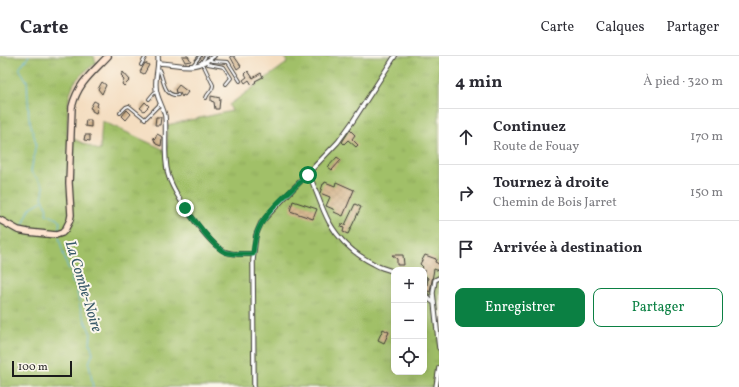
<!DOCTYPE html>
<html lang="fr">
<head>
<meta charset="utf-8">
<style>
	body { margin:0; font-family:Vollkorn,serif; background:#f2f2f3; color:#2b2b33 }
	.controls { position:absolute; right:12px; bottom:12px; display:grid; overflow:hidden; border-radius:8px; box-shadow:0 4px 16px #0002 }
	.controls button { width:36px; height:36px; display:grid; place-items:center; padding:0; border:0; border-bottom:1px solid #e1e1e2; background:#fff; color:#2b2b33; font:20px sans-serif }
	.scale { position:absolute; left:12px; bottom:10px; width:60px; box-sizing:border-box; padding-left:4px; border:2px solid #1c1c1c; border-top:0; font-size:11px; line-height:14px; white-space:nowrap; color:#1c1c1c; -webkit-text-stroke:3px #fbf7ec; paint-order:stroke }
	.stop { position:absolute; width:12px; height:12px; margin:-9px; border:3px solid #0b8043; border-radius:50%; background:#fff }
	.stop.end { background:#0b8043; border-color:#fff; box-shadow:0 1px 4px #0008 }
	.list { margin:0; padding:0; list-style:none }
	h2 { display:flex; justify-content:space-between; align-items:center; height:52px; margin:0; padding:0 16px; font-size:17px }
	h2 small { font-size:13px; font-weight:400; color:#7c7c81 }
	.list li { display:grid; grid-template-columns:26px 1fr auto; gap:12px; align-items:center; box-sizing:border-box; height:56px; padding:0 16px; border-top:1px solid #e1e1e2 }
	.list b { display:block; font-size:15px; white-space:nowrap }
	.list p { margin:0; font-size:13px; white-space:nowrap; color:#7c7c81 }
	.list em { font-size:13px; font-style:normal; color:#7c7c81 }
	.actions { display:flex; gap:8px; padding:12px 16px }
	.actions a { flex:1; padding:9px 0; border:1px solid #0b8043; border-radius:8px; text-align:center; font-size:14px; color:#0b8043 }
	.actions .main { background:#0b8043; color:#fff }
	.icon { flex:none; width:22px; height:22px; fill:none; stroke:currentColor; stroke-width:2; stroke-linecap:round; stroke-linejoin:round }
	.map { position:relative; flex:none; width:439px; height:331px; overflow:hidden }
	header { display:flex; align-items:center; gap:24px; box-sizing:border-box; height:56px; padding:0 20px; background:#fff; border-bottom:1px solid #e1e1e2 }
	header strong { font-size:19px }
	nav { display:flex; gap:22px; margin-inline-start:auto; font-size:14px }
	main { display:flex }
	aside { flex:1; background:#fff }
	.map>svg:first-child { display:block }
</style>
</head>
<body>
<header>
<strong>Carte</strong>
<nav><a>Carte</a><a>Calques</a><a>Partager</a></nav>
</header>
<main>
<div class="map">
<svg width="439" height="331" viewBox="0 0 439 331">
	<defs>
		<pattern id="grass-tufts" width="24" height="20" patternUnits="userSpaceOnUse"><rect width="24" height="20" fill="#a1c068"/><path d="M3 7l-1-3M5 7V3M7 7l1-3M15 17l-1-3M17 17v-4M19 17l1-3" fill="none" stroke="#8aa45a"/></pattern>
		<pattern id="building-cross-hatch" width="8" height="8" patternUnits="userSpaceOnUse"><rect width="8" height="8" fill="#d3b289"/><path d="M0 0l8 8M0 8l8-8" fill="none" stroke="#b59876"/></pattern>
	</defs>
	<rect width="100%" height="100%" fill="#fbf7ec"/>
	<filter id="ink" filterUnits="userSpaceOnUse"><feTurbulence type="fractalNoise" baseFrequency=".025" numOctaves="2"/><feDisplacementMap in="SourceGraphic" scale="8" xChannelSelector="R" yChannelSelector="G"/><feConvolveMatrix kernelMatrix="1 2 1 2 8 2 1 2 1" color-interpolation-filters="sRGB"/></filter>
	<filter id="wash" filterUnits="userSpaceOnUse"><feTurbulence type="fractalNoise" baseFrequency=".012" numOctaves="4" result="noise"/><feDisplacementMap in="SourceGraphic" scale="16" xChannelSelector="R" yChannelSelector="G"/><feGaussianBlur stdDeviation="0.9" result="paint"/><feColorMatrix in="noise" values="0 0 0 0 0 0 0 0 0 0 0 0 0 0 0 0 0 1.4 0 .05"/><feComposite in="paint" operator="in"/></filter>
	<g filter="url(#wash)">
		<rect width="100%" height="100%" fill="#f4ddc0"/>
		<path fill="url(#grass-tufts)" stroke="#5e6e42" fill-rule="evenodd" d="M0 0H94L96 7C88 13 78 20 73 29 66 44 68 64 67 80L100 95 102 65 167 95V69L232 55 229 49 287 7 285 0H439V331H0ZM394 214H424V316H394Z"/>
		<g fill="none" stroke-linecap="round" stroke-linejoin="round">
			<g stroke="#62b4dd" stroke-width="1">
				<path d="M29 0 20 11V14L27 25 29 62 36 87 31 116C39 126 47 127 42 141L47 153 46 158 58 163 60 166 58 176"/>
				<path d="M22 171 30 152 42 145"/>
				<path d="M59 181C62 193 65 209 72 218V226L76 230 81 255 91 278 90 287 93 297 89 307 93 331"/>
			</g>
		</g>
		<g id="blocks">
			<g fill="url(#building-cross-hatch)">
				<path d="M182 0H188L191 5 185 6Z"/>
				<path d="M230 0H234L241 10 237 13Z"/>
				<path d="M145 7 149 9 144 18 140 16Z"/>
				<path d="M248 15 253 22 261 17 263 21 255 25 256 26 252 29 249 24 245 27 243 24 247 21 245 18Z"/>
				<path d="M123 16 130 24 124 30 122 28 124 24 122 22 123 21 121 19Z"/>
				<path d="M102 26 106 29 102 38 98 33Z"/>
				<path d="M179 29 188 36 185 40 183 39 182 41 180 37 175 36 176 35 175 34Z"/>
				<path d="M211 40 220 42 219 53H215L214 46 211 45Z"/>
				<path d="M94 45 98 47 97 50 98 51 96 57 92 55V53L90 52Z"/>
				<path d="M145 46 149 50 144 55 140 52Z"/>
				<path d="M127 54 131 58 126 64 122 60Z"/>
				<path d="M156 61H161L160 69H155Z"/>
				<path d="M86 64H91V71L85 70Z"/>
				<path d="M350 74 355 79 352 83 358 89 356 91 348 84 344 88 342 86Z"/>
				<path d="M157 78 161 80 162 82 161 90 156 88 153 81 155 83Z"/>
				<path d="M85 79H90V85L84 84Z"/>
				<path d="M337 101 341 104 332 114 328 111Z"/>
				<path d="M325 126 335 130 336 126 354 134 343 160 334 156 333 153 326 150 330 141 320 137 323 128H324Z"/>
				<path d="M293 145 317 153 313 163 290 155Z"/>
				<path d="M355 148 361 151 348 178 343 176 344 172 341 171 342 168 345 169Z"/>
				<path d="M392 199H403L404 209H397V203Z"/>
				<path d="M425 199 436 203 435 206 439 208V215L434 213 430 236 424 233V227L427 229 428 222 424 219V214H421L423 211 420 208Z"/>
				<path d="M383 273 389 276 384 287 378 284Z"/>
			</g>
		</g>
	</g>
	<g filter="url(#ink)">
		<use href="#blocks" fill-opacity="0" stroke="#3c3935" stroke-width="1"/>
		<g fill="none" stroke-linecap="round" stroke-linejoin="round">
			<g stroke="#3c3935" stroke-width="4">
				<g id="lane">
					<path d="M210 4 212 5 228 6 240 25"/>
					<path d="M207 6 208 8 224 11 231 22 226 28"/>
					<path d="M201 7 206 0"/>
					<path d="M203 8 213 29C213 35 207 37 206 42"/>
					<path d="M141 9 146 0"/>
					<path d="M193 9 200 0"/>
					<path d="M158 12C164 20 162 41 178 39"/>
					<path d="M149 43 154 37 156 36"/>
					<path d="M120 57 126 51 129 50 145 63 160 48"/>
					<path d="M424 222 425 223"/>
				</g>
			</g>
			<g stroke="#3c3935" stroke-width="5.5">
				<g id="street">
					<path d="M158 0C159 10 155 20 156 31 156 41 163 50 165 60 167 79 163 99 168 118 173 137 208 189 226 196 234 199 245 198 253 198"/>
					<path d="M158 7C181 8 194 16 214 0"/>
					<path d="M308 119 311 123C317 137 322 153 329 166 339 184 356 199 374 208 380 212 387 213 394 216"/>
					<path d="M439 222 435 224 433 237 439 292"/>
					<path d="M424 236 430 244 433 246"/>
					<path d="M254 331 253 204 256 179 261 167 270 157 338 86 353 65 395 0"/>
					<path d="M436 331 439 312"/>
				</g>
			</g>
			<g stroke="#3c3935" stroke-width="8">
				<path id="secondary" d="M0 164 18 174 28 176 56 179 62 177 65 174 70 164 71 159 69 127 72 51C78 27 92 17 108 0"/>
			</g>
			<use href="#lane" stroke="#fff" stroke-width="2"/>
			<use href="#street" stroke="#fff" stroke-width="3.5"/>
			<use href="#secondary" stroke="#fde4d0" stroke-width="5.5"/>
		</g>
	</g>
	<g fill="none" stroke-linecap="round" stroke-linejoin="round" filter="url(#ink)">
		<path stroke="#0b8043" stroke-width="5" d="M185 152C194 163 212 190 225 196 233 199 244 198 253 198 254 190 255 181 258 174 266 154 292 134 308 119"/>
	</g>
	<g text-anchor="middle" stroke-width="4" stroke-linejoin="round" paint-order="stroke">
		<g font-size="15" font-style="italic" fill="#385969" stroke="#fbf7ec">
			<text transform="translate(84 230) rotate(73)" y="5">La Combe-Noire</text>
		</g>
	</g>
</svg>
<div class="controls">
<button>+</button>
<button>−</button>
<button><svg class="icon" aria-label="locate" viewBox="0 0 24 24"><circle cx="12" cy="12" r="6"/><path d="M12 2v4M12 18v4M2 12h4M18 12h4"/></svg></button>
</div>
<div class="scale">100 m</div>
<div class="stop" style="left:308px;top:119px"></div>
<div class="stop end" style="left:185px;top:152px"></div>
</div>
<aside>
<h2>4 min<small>À pied · 320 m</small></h2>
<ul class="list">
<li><svg class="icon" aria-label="ahead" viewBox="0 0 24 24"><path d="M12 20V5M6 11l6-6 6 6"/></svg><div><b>Continuez</b><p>Route de Fouay</p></div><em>170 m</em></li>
<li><svg class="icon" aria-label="right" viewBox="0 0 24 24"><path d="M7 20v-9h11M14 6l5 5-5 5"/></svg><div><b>Tournez à droite</b><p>Chemin de Bois Jarret</p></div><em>150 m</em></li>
<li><svg class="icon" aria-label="arrive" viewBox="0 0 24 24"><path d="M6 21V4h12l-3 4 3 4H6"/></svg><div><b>Arrivée à destination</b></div></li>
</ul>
<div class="actions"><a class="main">Enregistrer</a><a>Partager</a></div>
</aside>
</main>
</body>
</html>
